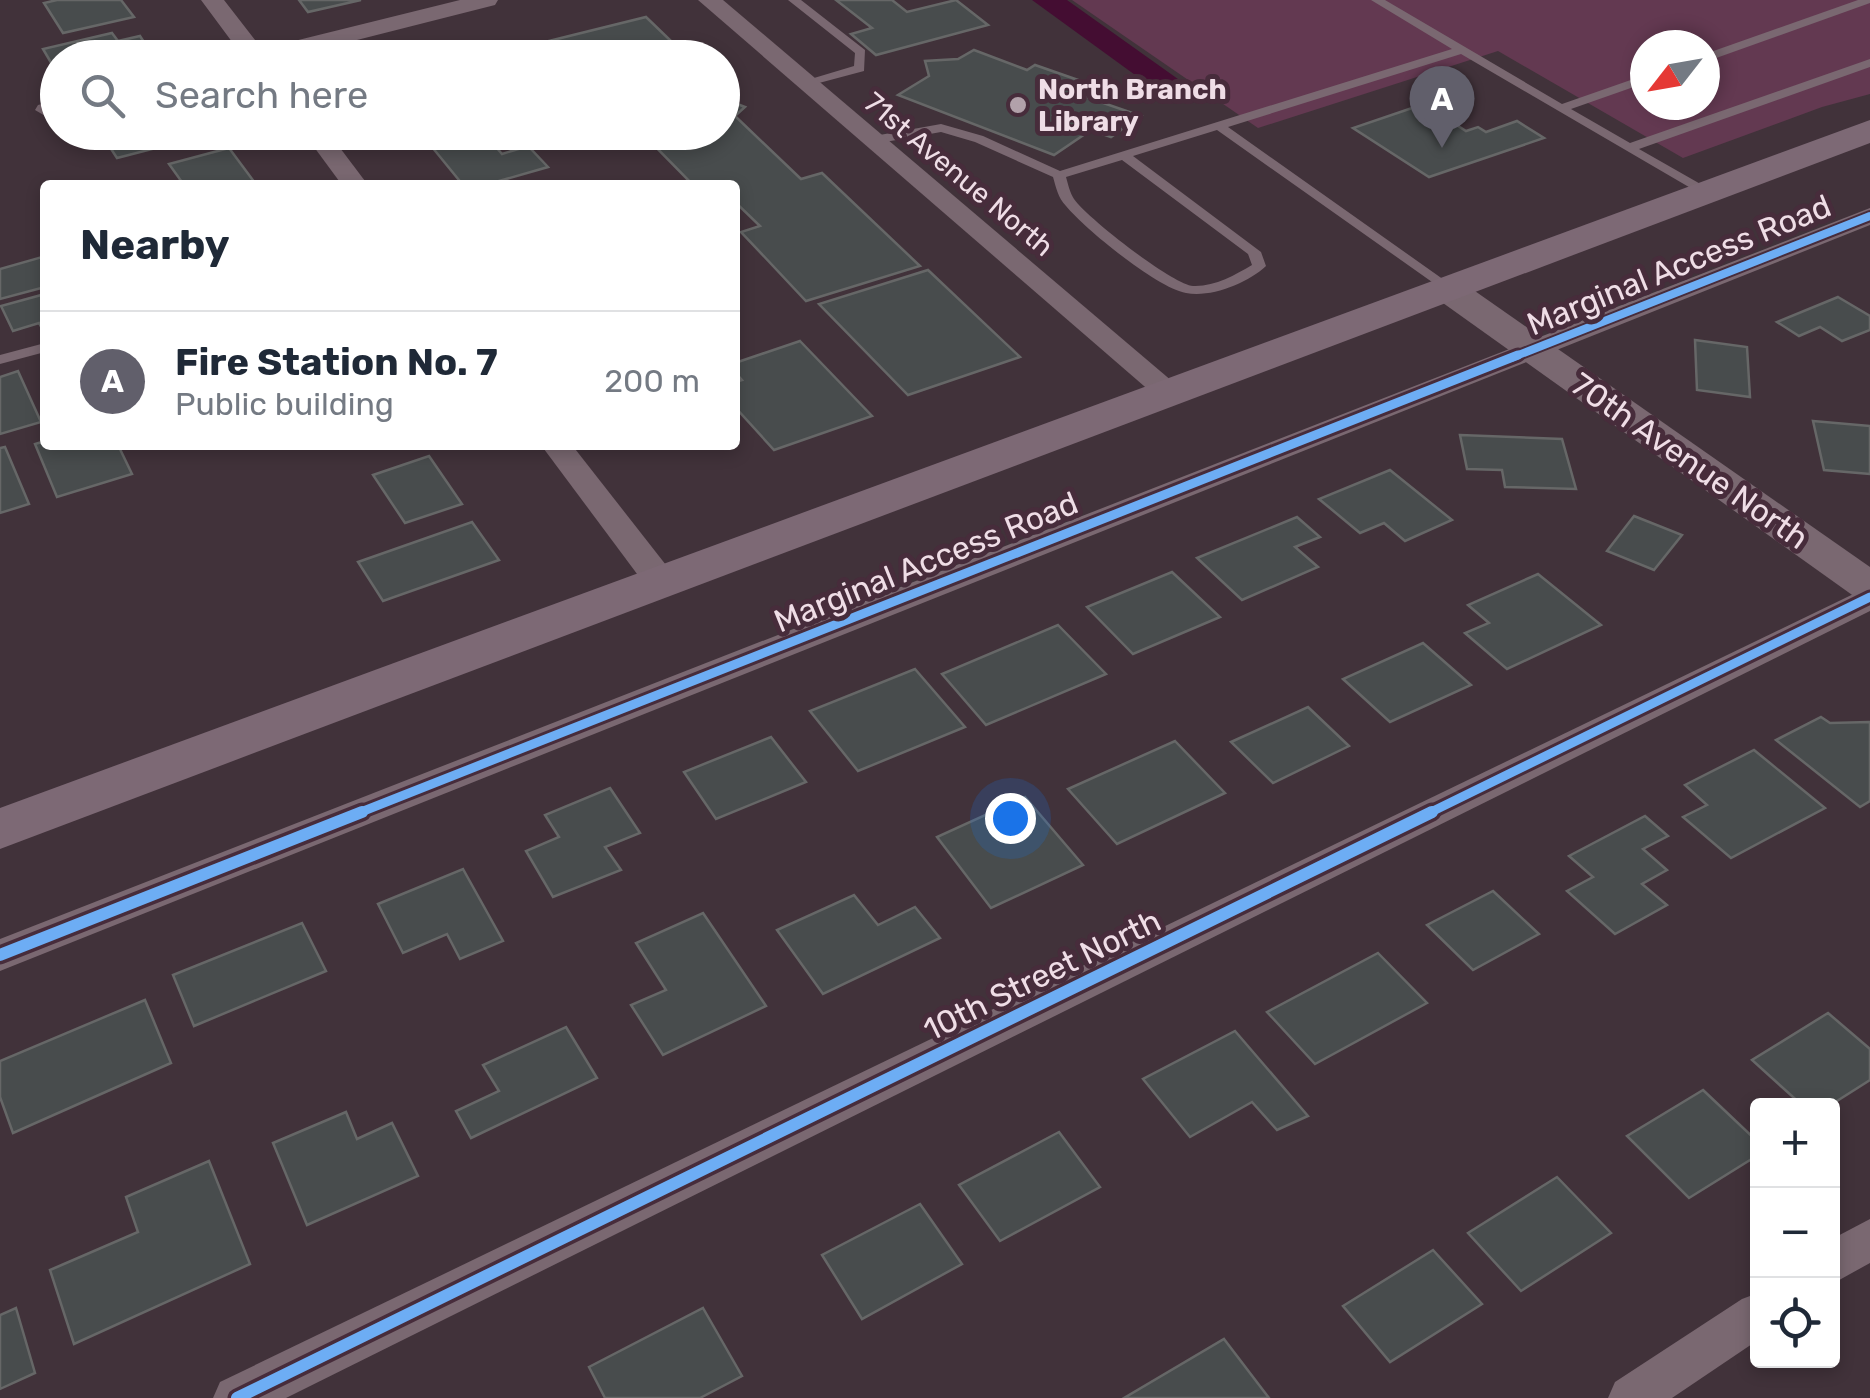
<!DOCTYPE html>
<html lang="en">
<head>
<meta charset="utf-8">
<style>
	body { margin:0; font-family:Rubik,sans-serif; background:#f2f2f3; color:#1f2937 }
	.controls { position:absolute; right:30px; bottom:30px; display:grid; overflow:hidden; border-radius:10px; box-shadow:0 5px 15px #0003 }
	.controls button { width:90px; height:90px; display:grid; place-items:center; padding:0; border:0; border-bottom:2px solid #e0e1e3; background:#fff; color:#1f2937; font:50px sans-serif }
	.compass { position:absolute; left:1630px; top:30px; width:90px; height:90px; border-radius:50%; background:#fff; box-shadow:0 5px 15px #0003; rotate:239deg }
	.you { position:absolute; left:1010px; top:818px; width:35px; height:35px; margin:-25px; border:8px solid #fff; border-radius:50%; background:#1a73e8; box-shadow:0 0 0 15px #1a73e833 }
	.badge { display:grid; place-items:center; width:65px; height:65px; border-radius:50%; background:#615f6b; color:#fff; font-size:32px; font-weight:700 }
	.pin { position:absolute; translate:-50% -82px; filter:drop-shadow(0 2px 5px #0008) }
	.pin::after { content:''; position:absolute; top:52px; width:35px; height:30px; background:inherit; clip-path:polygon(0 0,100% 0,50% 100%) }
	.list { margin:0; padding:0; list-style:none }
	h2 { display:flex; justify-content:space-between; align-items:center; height:130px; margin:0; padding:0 40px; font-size:42px }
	h2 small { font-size:32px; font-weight:400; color:#747a83 }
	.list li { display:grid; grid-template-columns:65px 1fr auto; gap:30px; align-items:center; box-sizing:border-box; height:140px; padding:0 40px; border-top:2px solid #e0e1e3 }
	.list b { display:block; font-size:38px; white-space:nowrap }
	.list p { margin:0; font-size:32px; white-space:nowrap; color:#747a83 }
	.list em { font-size:32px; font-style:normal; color:#747a83 }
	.icon { flex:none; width:55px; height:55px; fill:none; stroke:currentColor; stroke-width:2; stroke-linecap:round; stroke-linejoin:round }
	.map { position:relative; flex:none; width:1870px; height:1398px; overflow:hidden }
	.search { position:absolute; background:#fff; box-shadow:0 5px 15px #0003; left:40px; top:40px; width:700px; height:110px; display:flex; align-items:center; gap:25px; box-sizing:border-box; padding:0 35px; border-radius:55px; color:#747a83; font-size:38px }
	.panel { position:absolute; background:#fff; box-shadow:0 5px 15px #0003; left:40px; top:180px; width:700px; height:270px; border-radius:10px }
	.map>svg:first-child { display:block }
</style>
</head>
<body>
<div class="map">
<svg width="1870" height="1398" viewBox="0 0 1870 1398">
	<rect width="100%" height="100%" fill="#41323a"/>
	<path fill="#633951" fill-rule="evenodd" d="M1072 0H1870V94L1822 107 1683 158 1498 51 1258 128ZM1645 45H1705V105H1645Z"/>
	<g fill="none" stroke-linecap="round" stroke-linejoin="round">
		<path fill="#440d32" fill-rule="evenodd" d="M1032 0H1067L1192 89 1188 96H1164Z"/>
	</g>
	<g fill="#484c4d" stroke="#666767" stroke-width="2.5">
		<path d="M57 0H121L134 17 63 33 44 3Z"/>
		<path d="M299 0H361L308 12Z"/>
		<path d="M836 0H892L907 12 956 0 988 25 876 55 851 34 872 28Z"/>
		<path d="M646 17 671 41 659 45 672 58H566L549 41Z"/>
		<path d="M112 33 118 41 140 36 151 53 131 58H58V65L53 66 43 49Z"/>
		<path d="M449 42 464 58H387Z"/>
		<path d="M974 50 1027 70 1035 65 1078 80 1071 85 1087 91 1080 95 1141 116 1111 137 1091 130 1054 155 898 95 929 76 925 61 958 59Z"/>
		<path d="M722 98 745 107 735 116 801 179 822 173 920 266 806 301 741 232 760 226 735 202V185H693L641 132H722Z"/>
		<path d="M1424 104 1466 131 1478 127 1486 132 1517 121 1544 138 1429 177 1353 128Z"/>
		<path d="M100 132H182L187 140 117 158Z"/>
		<path d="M484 133 502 154 528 146 548 167 485 185H463L432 147Z"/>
		<path d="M229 148 255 183 184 185 169 164Z"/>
		<path d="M42 257 45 287 0 299V269Z"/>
		<path d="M928 270 1020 357 908 395 819 304Z"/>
		<path d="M45 294V334L39 323 13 331 1 306Z"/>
		<path d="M1838 297 1870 316V330L1842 341 1820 327 1799 336 1777 322Z"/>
		<path d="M1695 340 1747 347 1750 397 1697 390Z"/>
		<path d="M800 341 872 416 774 450 735 407V382L742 380 735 372V363Z"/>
		<path d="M18 371 41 422 0 434V377Z"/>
		<path d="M1813 421 1870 426V474L1824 470Z"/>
		<path d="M1460 435 1562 439 1576 489 1505 487 1502 470 1467 469Z"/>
		<path d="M45 441V445H118L132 474 57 497 35 444Z"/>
		<path d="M5 447 29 504 0 513V448Z"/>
		<path d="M429 456 462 504 405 523 373 475Z"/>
		<path d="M1390 470 1452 520 1405 541 1384 523 1360 533 1319 499Z"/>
		<path d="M1634 516 1682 535 1654 570 1607 551Z"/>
		<path d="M1297 517 1320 537 1295 547 1318 567 1242 600 1197 558Z"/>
		<path d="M472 522 499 560 383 601 358 562Z"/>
		<path d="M1172 572 1220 617 1133 654 1087 607Z"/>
		<path d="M1538 574 1601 625 1507 669 1465 633 1489 623 1468 605Z"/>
		<path d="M1058 625 1106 674 986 725 942 674Z"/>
		<path d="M1423 643 1471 685 1390 722 1343 679Z"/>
		<path d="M915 669 965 727 858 771 810 711Z"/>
		<path d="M1308 707 1349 746 1273 783 1231 742Z"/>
		<path d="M1821 717 1830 723 1870 722V801L1860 807 1776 740Z"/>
		<path d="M771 737 806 782 716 819 684 772Z"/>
		<path d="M1175 741 1225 793 1117 844 1068 789Z"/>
		<path d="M1754 750 1825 808 1731 858 1683 817 1707 805 1685 785Z"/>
		<path d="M610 788 640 833 605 847 621 870 553 897 526 851 559 837 545 815Z"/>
		<path d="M1025 797 1083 865 991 908 937 837Z"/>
		<path d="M1645 816 1668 836 1643 849 1667 870 1642 884 1667 905 1615 934 1567 891 1593 877 1569 856Z"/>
		<path d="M463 869 503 941 460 959 447 934 403 953 378 904Z"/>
		<path d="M1493 891 1539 934 1473 970 1427 925Z"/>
		<path d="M854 895 878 925 915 907 940 938 823 994 777 930Z"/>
		<path d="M703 913 766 1006 663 1055 631 1005 666 990 636 943Z"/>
		<path d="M302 923 326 971 194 1026 173 975Z"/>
		<path d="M1378 953 1427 1003 1315 1064 1267 1012Z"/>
		<path d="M145 1000 171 1063 13 1133 0 1097V1061Z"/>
		<path d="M1828 1013 1870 1049V1080L1829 1106H1803L1752 1060Z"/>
		<path d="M566 1027 597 1078 471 1138 456 1111 499 1091 483 1065Z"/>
		<path d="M1235 1031 1308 1116 1277 1130 1252 1102 1190 1137 1143 1079Z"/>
		<path d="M1703 1090 1758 1142V1155L1689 1198 1627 1136Z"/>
		<path d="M346 1112 357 1139 392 1123 418 1176 307 1225 273 1143Z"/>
		<path d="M1059 1132 1100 1187 1000 1241 959 1185Z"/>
		<path d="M209 1161 250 1264 74 1344 50 1270 138 1232 126 1197Z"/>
		<path d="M1557 1177 1611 1233 1521 1291 1468 1233Z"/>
		<path d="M920 1204 962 1264 862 1319 822 1255Z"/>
		<path d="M1433 1250 1482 1304 1390 1362 1343 1306Z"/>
		<path d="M16 1308 35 1373 0 1389V1315Z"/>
		<path d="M703 1308 742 1376 700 1398H605L589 1367Z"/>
		<path d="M1224 1339 1269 1398H1124Z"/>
	</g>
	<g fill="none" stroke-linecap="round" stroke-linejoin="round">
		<g fill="#7a6871" fill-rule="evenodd">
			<path d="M788 0H801L865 50 864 71 804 87V81L854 66 855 53Z"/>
			<path d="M1371 0H1385L1562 104 1645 75V83L1571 109 1630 143 1870 59V67L1639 149 1711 190 1713 193 1706 197 1461 54 1228 127 1454 287 1456 290 1449 294 1217 130 1133 156 1261 252 1266 266C1248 283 1211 298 1186 293 1157 288 1085 229 1066 206 1058 198 1056 187 1053 177L975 142 941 132 874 144 868 140 874 136 941 124 983 136 1060 171 1452 49ZM1122 160 1248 254 1252 265C1235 275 1214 287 1193 286 1173 285 1086 217 1074 199 1070 193 1068 184 1066 177Z"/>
			<path d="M1858 0H1870V3L1705 62V54Z"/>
			<path d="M45 343V352L0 364V355Z"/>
		</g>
		<g fill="#7a6871" fill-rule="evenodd">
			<path d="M201 0H224L262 49 460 0H498L495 5 286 58H244Z"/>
			<path d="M698 0H723L1179 387 1184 393 1179 399H1159Z"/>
			<path d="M58 100V115L47 117 35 110 38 105Z"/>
			<path d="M303 132H328L368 185H342Z"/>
			<path d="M1870 208V225L0 971V939Z"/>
			<path d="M541 445H572L673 574 677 582 673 590 661 593 649 590Z"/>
			<path d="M1870 586V611L286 1398H213L220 1382Z"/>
			<path d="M1870 1219V1263L1832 1284V1239Z"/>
			<path d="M1758 1293V1340L1672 1398H1608L1615 1382 1742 1299Z"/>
		</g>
		<path fill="#7a6871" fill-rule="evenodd" d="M1449 279 1462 282 1870 567V601L1855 597 1436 298 1431 290 1436 282Z"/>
		<path fill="#7d6975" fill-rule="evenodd" d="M1870 120V143L0 849V808Z"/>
		<g stroke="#472c3b" stroke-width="12">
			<path id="cycleway-far2" d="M1511 358 1870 216"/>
		</g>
		<g stroke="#472c3b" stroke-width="15">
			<g id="cycleway-far1">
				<path d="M356 814 1518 355"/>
				<path d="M1427 814 1870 597"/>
			</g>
		</g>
		<g stroke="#472c3b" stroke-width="19">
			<g id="cycleway">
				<path d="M0 955 362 812"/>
				<path d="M237 1398 1432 812"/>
			</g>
		</g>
		<use href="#cycleway-far2" stroke="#6dadf4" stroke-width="8"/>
		<use href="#cycleway-far1" stroke="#6dadf4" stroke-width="9"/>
		<use href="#cycleway" stroke="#6dadf4" stroke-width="12"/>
	</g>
	<circle fill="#b2a1aa" stroke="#472c3b" stroke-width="4" cx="1018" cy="105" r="10"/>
	<g text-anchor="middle" stroke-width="10" stroke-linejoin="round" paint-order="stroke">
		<g font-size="28" font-weight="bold" fill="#efdde6" stroke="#472c3b" text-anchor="start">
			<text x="1038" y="99">North Branch<tspan x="1038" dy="32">Library</tspan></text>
		</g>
		<g font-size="28" fill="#efdde6" stroke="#472c3b">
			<text transform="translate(959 174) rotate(40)" y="10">71st Avenue North</text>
		</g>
		<g font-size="32" fill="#efdde6" stroke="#472c3b">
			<text transform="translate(1679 265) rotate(-22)" y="11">Marginal Access Road</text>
			<text transform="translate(1690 461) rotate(35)" y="11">70th Avenue North</text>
			<text transform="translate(926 562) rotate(-22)" y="11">Marginal Access Road</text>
			<text transform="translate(1042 975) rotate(-26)" y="11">10th Street North</text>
		</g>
	</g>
</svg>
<div class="controls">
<button>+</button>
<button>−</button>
<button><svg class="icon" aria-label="locate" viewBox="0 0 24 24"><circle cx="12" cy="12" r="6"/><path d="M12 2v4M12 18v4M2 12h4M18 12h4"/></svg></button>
</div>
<svg class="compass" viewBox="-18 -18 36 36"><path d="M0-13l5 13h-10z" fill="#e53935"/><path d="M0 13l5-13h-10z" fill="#747a83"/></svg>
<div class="you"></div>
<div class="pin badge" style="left:1442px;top:148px">A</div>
<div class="search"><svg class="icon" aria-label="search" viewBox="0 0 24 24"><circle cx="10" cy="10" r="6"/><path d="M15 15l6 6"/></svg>Search here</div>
<section class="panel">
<h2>Nearby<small></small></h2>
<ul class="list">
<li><span class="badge">A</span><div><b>Fire Station No. 7</b><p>Public building</p></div><em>200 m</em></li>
</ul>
</section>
</div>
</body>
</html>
